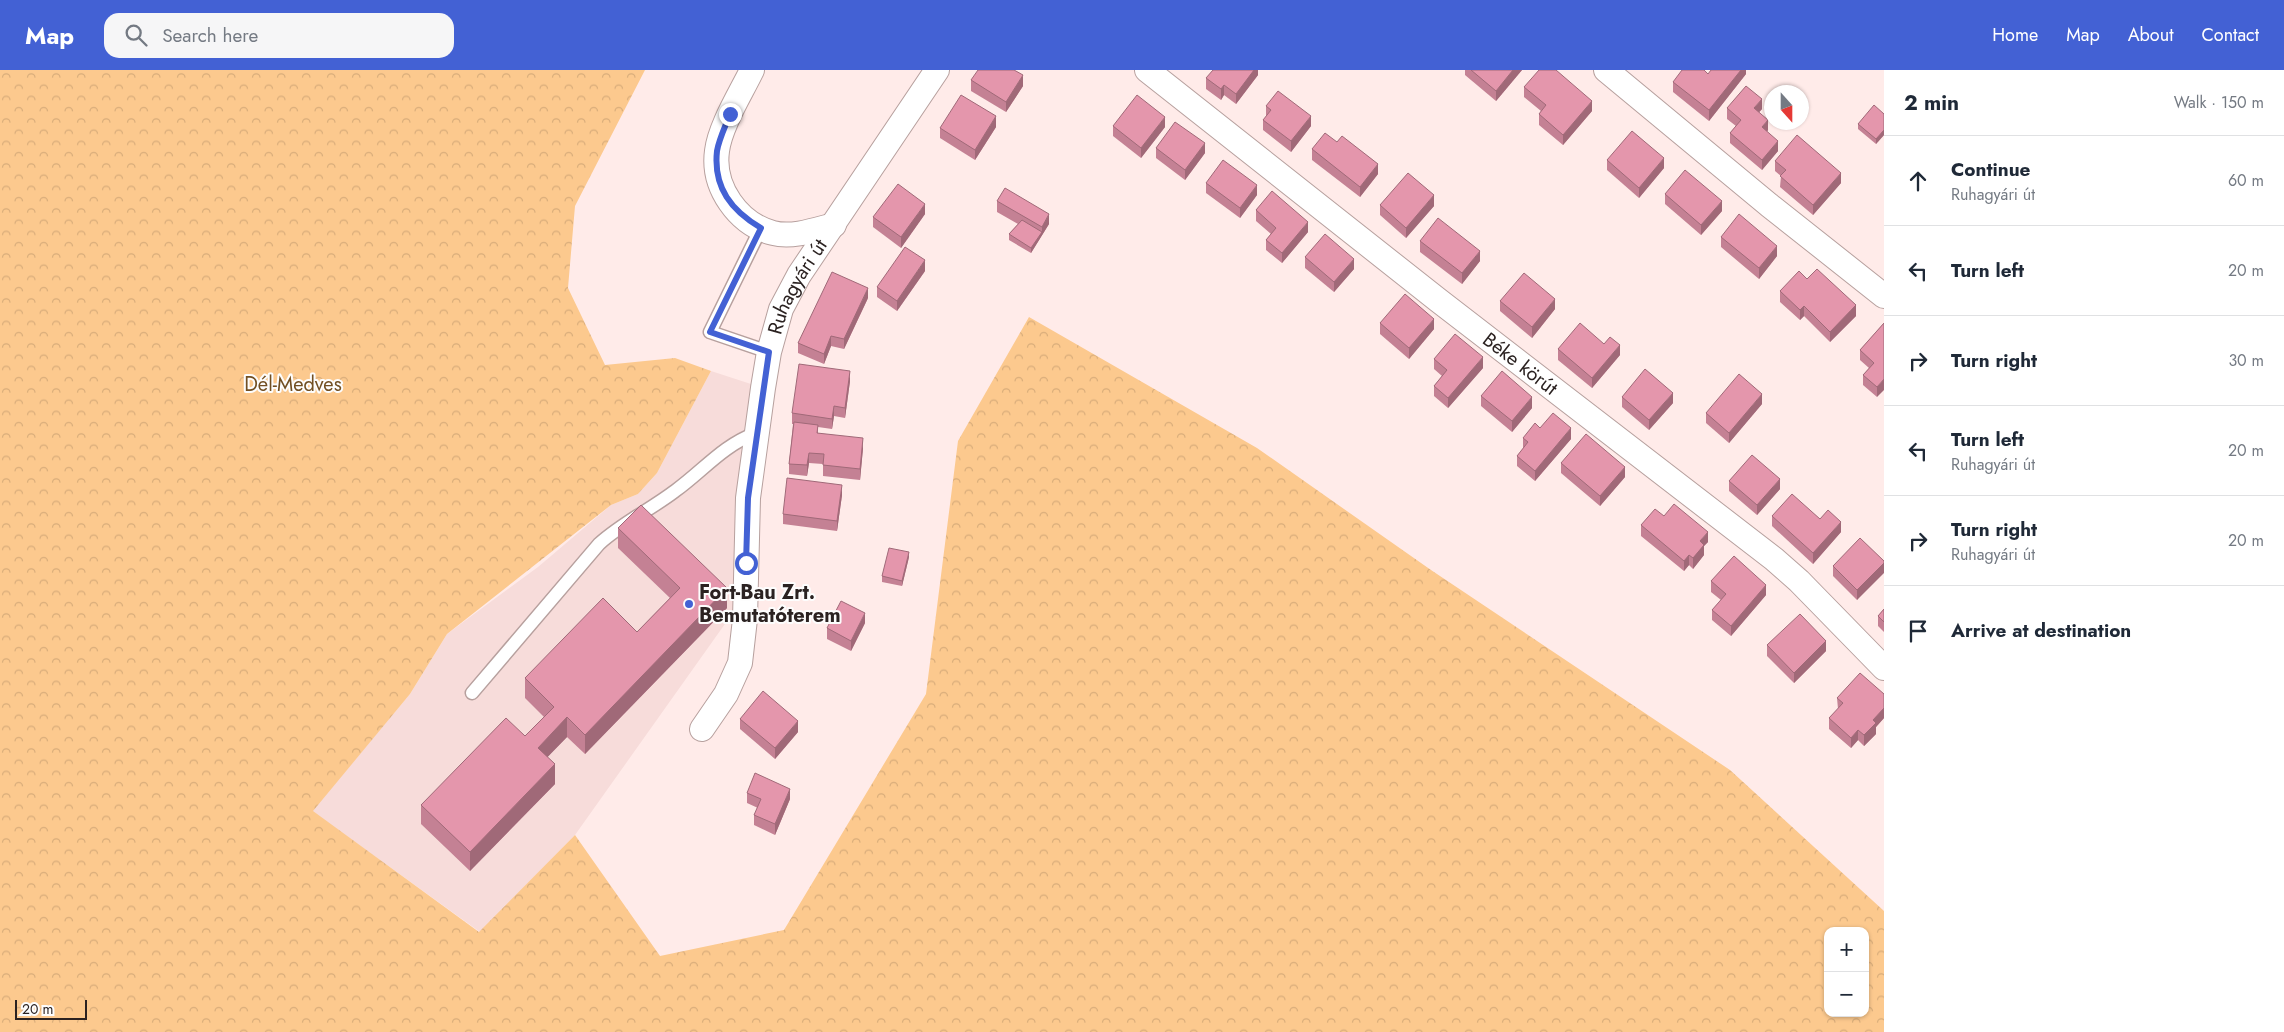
<!DOCTYPE html>
<html lang="en">
<head>
<meta charset="utf-8">
<style>
	body { margin:0; font-family:Jost,sans-serif; background:#f6f6f7; color:#1f2937 }
	.controls { position:absolute; right:15px; bottom:15px; display:grid; overflow:hidden; border-radius:10px; box-shadow:0 1px 4px #0004 }
	.controls button { width:45px; height:45px; display:grid; place-items:center; padding:0; border:0; border-bottom:1px solid #e0e1e3; background:#fff; color:#1f2937; font:25px sans-serif }
	.compass { position:absolute; left:1764px; top:15px; width:45px; height:45px; border-radius:50%; background:#fff; box-shadow:0 1px 4px #0004; rotate:159deg }
	.scale { position:absolute; left:15px; bottom:12px; width:72px; box-sizing:border-box; padding-left:5px; border:2px solid #2b2221; border-top:0; font-size:14px; line-height:18px; white-space:nowrap; color:#2b2221; -webkit-text-stroke:4px #fdfdfd; paint-order:stroke }
	.stop { position:absolute; width:15px; height:15px; margin:-11px; border:4px solid #4361d4; border-radius:50%; background:#fff }
	.stop.end { background:#4361d4; border-color:#fff; box-shadow:0 1px 5px #0008 }
	.list { margin:0; padding:0; list-style:none }
	h2 { display:flex; justify-content:space-between; align-items:center; height:65px; margin:0; padding:0 20px; font-size:21px }
	h2 small { font-size:16px; font-weight:400; color:#747a83 }
	.list li { display:grid; grid-template-columns:32px 1fr auto; gap:15px; align-items:center; box-sizing:border-box; height:90px; padding:0 20px; border-top:1px solid #e0e1e3 }
	.list b { display:block; font-size:19px; white-space:nowrap }
	.list p { margin:0; font-size:16px; white-space:nowrap; color:#747a83 }
	.list em { font-size:16px; font-style:normal; color:#747a83 }
	.icon { flex:none; width:28px; height:28px; fill:none; stroke:currentColor; stroke-width:2; stroke-linecap:round; stroke-linejoin:round }
	.map { position:relative; flex:none; width:1884px; height:962px; overflow:hidden }
	header { display:flex; align-items:center; gap:30px; box-sizing:border-box; height:70px; padding:0 25px; background:#4361d4; color:#fff }
	header strong { font-size:24px }
	nav { display:flex; gap:28px; margin-inline-start:auto; font-size:18px }
	.search { width:350px; height:45px; background:#f6f6f7; display:flex; align-items:center; gap:12px; box-sizing:border-box; padding:0 18px; border-radius:15px; color:#747a83; font-size:19px }
	main { display:flex }
	aside { flex:1; background:#fff }
	.map>svg:first-child { display:block }
</style>
</head>
<body>
<header>
<strong>Map</strong>
<div class="search"><svg class="icon" aria-label="search" viewBox="0 0 24 24"><circle cx="10" cy="10" r="6"/><path d="M15 15l6 6"/></svg>Search here</div>
<nav><a>Home</a><a>Map</a><a>About</a><a>Contact</a></nav>
</header>
<main>
<div class="map">
<svg width="1884" height="962" viewBox="0 0 1884 962">
	<defs>
		<pattern id="forest-crowns" width="20" height="18" patternUnits="userSpaceOnUse" patternTransform="scale(1.25)"><rect width="20" height="18" fill="#fcc98e"/><path d="M2 6a3 3 0 1 1 6 0M12 15a3 3 0 1 1 6 0" fill="none" stroke="#d8ac7a"/></pattern>
	</defs>
	<rect width="100%" height="100%" fill="#ffebe9"/>
	<path fill="#f7dcda" d="M711 301 754 315 737 537 575 765 480 862 312 741 410 624 447 564 538 497 611 435 638 424 657 403Z"/>
	<path fill="url(#forest-crowns)" fill-rule="evenodd" d="M0 0H645L575 136 568 218 605 295 675 288 711 301 657 403 638 424 611 435 447 564 410 624 313 741 479 862 575 765 660 886 784 860 926 624 958 371 1029 247 1257 378 1431 500 1730 700 1884 841V962H0ZM1828 861H1865V943H1828Z"/>
	<g fill="none" stroke-linecap="round" stroke-linejoin="round">
		<g stroke="#b7a09e" stroke-width="15">
			<g id="lane">
				<path d="M761 158 710 262 769 282"/>
				<path d="M472 623 599 474C622 453 650 440 675 421 704 400 722 376 756 363"/>
			</g>
		</g>
		<g stroke="#b7a09e" stroke-width="26">
			<g id="street">
				<path d="M752 0C741 23 720 56 717 81 712 117 738 154 773 163 792 168 815 160 834 155"/>
				<path id="s1" d="M1147 0 1438 230 1774 489 1799 511 1884 598"/>
				<path d="M1606 0 1769 135 1884 226"/>
				<path id="s2" d="M702 659 726 624 740 593 745 549 748 428 763 318 769 282 781 239 799 205 937 0"/>
			</g>
		</g>
		<use href="#lane" stroke="#fff" stroke-width="12"/>
		<use href="#street" stroke="#fff" stroke-width="24"/>
	</g>
	<g fill="#c48194">
		<path d="M1258 0V5L1236 34 1224 25 1221 30 1206 19V8Z"/>
		<path d="M1465 0H1522L1496 31 1465 5Z"/>
		<path d="M1746 0V4L1709 51 1673 22V12L1708 4Z"/>
		<path d="M971 10 1023 16 1006 42 971 21Z"/>
		<path d="M1524 17 1592 41 1563 75 1539 55V44L1541 41 1524 27Z"/>
		<path d="M1266 36 1311 56 1291 82 1263 60V50L1266 47Z"/>
		<path d="M1727 38 1762 39 1759 42 1768 60 1767 62 1778 81 1762 100 1730 73V63L1736 56 1727 49Z"/>
		<path d="M1884 44V65L1876 74 1858 59V54Z"/>
		<path d="M1113 56 1165 57 1141 88 1113 66Z"/>
		<path d="M996 57 975 90 940 68V58Z"/>
		<path d="M1156 78 1205 83 1185 110 1156 88Z"/>
		<path d="M1312 79 1378 104 1360 127 1312 90Z"/>
		<path d="M1607 90 1664 98 1639 128 1607 100Z"/>
		<path d="M1775 91 1841 113 1813 145 1780 117 1781 106 1775 101Z"/>
		<path d="M1206 113 1257 125 1240 148 1206 123Z"/>
		<path d="M1665 124 1722 141 1701 165 1665 134Z"/>
		<path d="M997 131 1049 154 1031 183 1009 170V164L1018 154 997 142Z"/>
		<path d="M1380 135 1434 136 1406 168 1380 145Z"/>
		<path d="M1256 140 1308 162 1282 193 1266 180V170L1271 164 1256 151Z"/>
		<path d="M925 144 901 178 873 157V147Z"/>
		<path d="M1721 167 1777 186 1759 209 1721 177Z"/>
		<path d="M1420 171 1480 191 1462 214 1420 182Z"/>
		<path d="M1305 187 1354 199 1334 222 1305 198Z"/>
		<path d="M925 201 897 241 877 227V217Z"/>
		<path d="M1807 209 1856 246 1830 272 1804 246 1800 250 1780 232V221Z"/>
		<path d="M868 228 844 279 831 276 824 294 798 283V273Z"/>
		<path d="M1500 231 1555 239 1532 268 1500 241Z"/>
		<path d="M1380 253 1434 259 1409 289 1380 264Z"/>
		<path d="M1884 253 1877 327 1863 315V305L1869 298 1860 290V280Z"/>
		<path d="M1604 274 1620 285 1592 318 1558 290V279Z"/>
		<path d="M1434 289 1483 298 1448 338 1434 326V316L1442 306 1434 299Z"/>
		<path d="M850 311 845 348 834 346 832 359 818 357V363L863 378 860 410 823 406V394L809 393 807 406 789 404V394L793 354H792V343Z"/>
		<path d="M1481 326 1532 338 1512 362 1481 336Z"/>
		<path d="M1622 327 1673 333 1649 360 1622 337Z"/>
		<path d="M1762 334 1729 373 1706 353V343Z"/>
		<path d="M1540 358 1571 369 1535 411 1517 396V386L1523 379V368Z"/>
		<path d="M1561 393 1625 407 1600 436 1561 403Z"/>
		<path d="M1729 411 1780 419 1757 445 1729 421Z"/>
		<path d="M842 425 837 461 783 454V444Z"/>
		<path d="M1664 446 1708 472 1704 476V485L1693 499 1689 495 1684 501 1641 466V455Z"/>
		<path d="M1772 446 1820 449 1841 462 1813 494 1772 456Z"/>
		<path d="M618 458 727 538 585 684 567 667 547 687 555 714 470 801 421 754V735L525 666 544 647 525 628V608L637 562 670 528 618 478Z"/>
		<path d="M909 487 902 516 882 512V506Z"/>
		<path d="M1884 491 1857 530 1833 506V496Z"/>
		<path d="M1711 511 1766 525 1731 566 1712 550V540L1721 530 1711 522Z"/>
		<path d="M1884 539V562L1878 556V546Z"/>
		<path d="M865 553 851 581 827 569V558Z"/>
		<path d="M1767 575 1826 581 1794 613 1767 586Z"/>
		<path d="M1884 624V648L1876 657V664L1864 676 1858 670 1851 678 1829 659V648L1838 639 1837 628Z"/>
		<path d="M740 649 798 662 775 689 740 659Z"/>
		<path d="M747 723 790 729 775 765 754 755V745L758 738 747 733Z"/>
	</g>
	<g fill="#a06978">
		<path d="M1254 0H1258V5L1236 34V24Z"/>
		<path d="M1513 0H1522L1496 31V21Z"/>
		<path d="M1741 0H1746V4L1709 51V40Z"/>
		<path d="M1023 5V16L1006 42V32Z"/>
		<path d="M1224 15V25L1221 30V19Z"/>
		<path d="M1762 29V39L1754 48V38Z"/>
		<path d="M1592 31V41L1563 75V65Z"/>
		<path d="M996 46V57L975 90V80Z"/>
		<path d="M1311 46V56L1291 82V71Z"/>
		<path d="M1165 47V57L1141 88V78Z"/>
		<path d="M1768 50V60L1762 68V57Z"/>
		<path d="M1884 60V65L1876 74V69Z"/>
		<path d="M1778 71V81L1762 100V90Z"/>
		<path d="M1205 73V83L1185 110V100Z"/>
		<path d="M1664 88V98L1639 128V118Z"/>
		<path d="M1378 94V104L1360 127V117Z"/>
		<path d="M1841 103V113L1813 145V135Z"/>
		<path d="M1257 115V125L1240 148V138Z"/>
		<path d="M1434 125V136L1406 168V158Z"/>
		<path d="M1722 131V141L1701 165V155Z"/>
		<path d="M925 134V144L901 178V167Z"/>
		<path d="M1049 144V154L1031 183V178L1042 162V157Z"/>
		<path d="M1308 152V162L1282 193V183Z"/>
		<path d="M1777 176V186L1759 209V198Z"/>
		<path d="M1480 181V191L1462 214V203Z"/>
		<path d="M1354 189V199L1334 222V212Z"/>
		<path d="M925 190V201L897 241V231Z"/>
		<path d="M868 218V228L844 279V269Z"/>
		<path d="M1555 229V239L1532 268V257Z"/>
		<path d="M1856 235V246L1830 272V262Z"/>
		<path d="M1804 236V246L1800 250V240Z"/>
		<path d="M1434 249V259L1409 289V278Z"/>
		<path d="M831 266V276L824 294V284Z"/>
		<path d="M1620 275V285L1592 318V308Z"/>
		<path d="M1483 287V298L1448 338V328Z"/>
		<path d="M850 301V311L845 348V338Z"/>
		<path d="M1884 309V320L1877 327V317Z"/>
		<path d="M1673 323V333L1649 360V350Z"/>
		<path d="M1762 324V334L1729 373V363Z"/>
		<path d="M1532 327V338L1512 362V351Z"/>
		<path d="M834 336V346L832 359V349Z"/>
		<path d="M1571 358V369L1535 411V401Z"/>
		<path d="M863 368V378L860 410V399Z"/>
		<path d="M809 383V393L807 406V395Z"/>
		<path d="M1625 397V407L1600 436V426Z"/>
		<path d="M1780 409V419L1757 445V435Z"/>
		<path d="M842 415V425L837 461V451Z"/>
		<path d="M1841 452V462L1813 494V483Z"/>
		<path d="M1708 462V472L1704 476V485L1693 499V488L1700 471Z"/>
		<path d="M909 482V487L902 516V511Z"/>
		<path d="M1689 485V495L1684 501V491Z"/>
		<path d="M1884 493V503L1857 530V520Z"/>
		<path d="M1766 515V525L1731 566V556Z"/>
		<path d="M727 518V538L585 684V665Z"/>
		<path d="M865 543V553L851 581V571Z"/>
		<path d="M1826 571V581L1794 613V603Z"/>
		<path d="M1884 638V648L1876 657V664L1864 676V665L1873 650Z"/>
		<path d="M567 647V667L538 697V678Z"/>
		<path d="M798 651V662L775 689V678Z"/>
		<path d="M1858 660V670L1851 678V668Z"/>
		<path d="M555 694V714L470 801V782Z"/>
		<path d="M790 719V729L775 765V754Z"/>
	</g>
	<g fill="#e496ac" stroke="#a06978">
		<path d="M978 0H1014L1023 5 1006 32 971 10Z"/>
		<path d="M1213 0H1254L1236 24 1224 15 1221 19 1206 8Z"/>
		<path d="M1471 0H1513L1496 21Z"/>
		<path d="M1539 0H1556L1592 31 1563 65 1539 44 1546 35 1524 17Z"/>
		<path d="M1682 0H1704L1708 4 1711 0H1741L1709 40 1673 12Z"/>
		<path d="M1746 16 1762 29 1754 38 1768 50 1762 57 1778 71 1762 90 1730 63 1741 50 1727 38Z"/>
		<path d="M1278 21 1311 46 1291 71 1263 50 1271 40 1266 36Z"/>
		<path d="M961 25 996 46 975 80 940 58Z"/>
		<path d="M1137 25 1165 47 1141 78 1113 56Z"/>
		<path d="M1874 35 1884 44V60L1876 69 1858 54Z"/>
		<path d="M1175 52 1205 73 1185 100 1156 78Z"/>
		<path d="M1632 61 1664 88 1639 118 1607 90Z"/>
		<path d="M1325 63 1337 72 1342 66 1378 94 1360 117 1312 79Z"/>
		<path d="M1797 65 1841 103 1813 135 1780 106 1786 100 1775 91Z"/>
		<path d="M1223 90 1257 115 1240 138 1206 113Z"/>
		<path d="M1685 100 1722 131 1701 155 1665 124Z"/>
		<path d="M1408 103 1434 125 1406 158 1380 135Z"/>
		<path d="M898 114 925 134 901 167 873 147Z"/>
		<path d="M1005 118 1049 144 1042 157 997 131Z"/>
		<path d="M1272 121 1308 152 1282 183 1266 170 1276 158 1256 140Z"/>
		<path d="M1739 144 1777 176 1759 198 1721 167Z"/>
		<path d="M1438 148 1480 181 1462 203 1420 171Z"/>
		<path d="M1022 150 1042 162 1031 178 1009 164Z"/>
		<path d="M1325 164 1354 189 1334 212 1305 187Z"/>
		<path d="M905 177 925 190 897 231 877 217Z"/>
		<path d="M1817 199 1856 235 1830 262 1804 236 1800 240 1780 221 1799 201 1807 209Z"/>
		<path d="M832 202 868 218 844 269 831 266 824 284 798 273Z"/>
		<path d="M1524 203 1555 229 1532 257 1500 231Z"/>
		<path d="M1405 224 1434 249 1409 278 1380 253Z"/>
		<path d="M1580 253 1604 274 1610 267 1620 275 1592 308 1558 279Z"/>
		<path d="M1884 253V309L1877 317 1863 305 1874 293 1860 280Z"/>
		<path d="M1455 264 1483 287 1448 328 1434 316 1447 300 1434 289Z"/>
		<path d="M799 294 850 301 845 338 834 336 832 349 792 343Z"/>
		<path d="M1645 299 1673 323 1649 350 1622 327Z"/>
		<path d="M1502 301 1532 327 1512 351 1481 326Z"/>
		<path d="M1739 304 1762 324 1729 363 1706 343Z"/>
		<path d="M1553 343 1571 358 1535 401 1517 386 1528 372 1523 368 1535 353 1540 358Z"/>
		<path d="M794 352 818 355 817 363 863 368 860 399 823 395 824 384 809 383 807 395 789 394Z"/>
		<path d="M1586 364 1625 397 1600 426 1561 393Z"/>
		<path d="M1752 385 1780 409 1757 435 1729 411Z"/>
		<path d="M787 408 842 415 837 451 783 444Z"/>
		<path d="M1792 424 1820 449 1828 440 1841 452 1813 483 1772 446Z"/>
		<path d="M1674 434 1708 462 1700 471 1704 475 1693 488 1689 485 1684 491 1641 455 1655 439 1664 446Z"/>
		<path d="M641 435 727 518 585 665 567 647 538 678 555 694 470 782 421 735 506 648 525 666 554 637 525 608 603 528 637 562 680 518 618 458Z"/>
		<path d="M1860 468 1884 491V493L1857 520 1833 496Z"/>
		<path d="M889 478 909 482 902 511 882 506Z"/>
		<path d="M1734 486 1766 515 1731 556 1712 540 1726 524 1711 511Z"/>
		<path d="M841 531 865 543 851 571 827 558Z"/>
		<path d="M1884 539V552L1878 546Z"/>
		<path d="M1800 544 1826 571 1794 603 1767 575Z"/>
		<path d="M1860 603 1884 624V638L1873 650 1876 653 1864 665 1858 660 1851 668 1829 648 1843 633 1837 628Z"/>
		<path d="M763 621 798 651 775 678 740 649Z"/>
		<path d="M755 703 790 719 775 754 754 745 761 729 747 723Z"/>
	</g>
	<g fill="none" stroke-linecap="round" stroke-linejoin="round">
		<path stroke="#4361d4" stroke-width="6" d="M730 44C726 55 719 69 717 81 713 118 732 141 761 158L710 262 769 282 748 428 746 493"/>
	</g>
	<circle fill="#4361d4" stroke="#fdfdfd" stroke-width="2" cx="689" cy="534" r="5"/>
	<g text-anchor="middle" stroke-width="4" stroke-linejoin="round" paint-order="stroke">
		<g font-size="20" fill="#2b2221" stroke="#fdfdfd">
			<text dy="7" stroke="none"><textPath href="#s2" startOffset="461">Ruhagyári út</textPath></text>
			<text dy="7" stroke="none"><textPath href="#s1" startOffset="475">Béke körút</textPath></text>
		</g>
		<g font-size="20" fill="#724f22" stroke="#fdfdfd">
			<text x="293" y="321">Dél-Medves</text>
		</g>
		<g font-size="20" font-weight="bold" fill="#2b2221" stroke="#fdfdfd" text-anchor="start">
			<text x="699" y="529">Fort-Bau Zrt.<tspan x="699" dy="23">Bemutatóterem</tspan></text>
		</g>
	</g>
</svg>
<div class="controls">
<button>+</button>
<button>−</button>
</div>
<svg class="compass" viewBox="-18 -18 36 36"><path d="M0-13l5 13h-10z" fill="#e53935"/><path d="M0 13l5-13h-10z" fill="#747a83"/></svg>
<div class="scale">20 m</div>
<div class="stop" style="left:746px;top:493px"></div>
<div class="stop end" style="left:730px;top:44px"></div>
</div>
<aside>
<h2>2 min<small>Walk · 150 m</small></h2>
<ul class="list">
<li><svg class="icon" aria-label="ahead" viewBox="0 0 24 24"><path d="M12 20V5M6 11l6-6 6 6"/></svg><div><b>Continue</b><p>Ruhagyári út</p></div><em>60 m</em></li>
<li><svg class="icon" aria-label="left" viewBox="0 0 24 24"><path d="M17 20v-9H6M10 6l-5 5 5 5"/></svg><div><b>Turn left</b></div><em>20 m</em></li>
<li><svg class="icon" aria-label="right" viewBox="0 0 24 24"><path d="M7 20v-9h11M14 6l5 5-5 5"/></svg><div><b>Turn right</b></div><em>30 m</em></li>
<li><svg class="icon" aria-label="left" viewBox="0 0 24 24"><path d="M17 20v-9H6M10 6l-5 5 5 5"/></svg><div><b>Turn left</b><p>Ruhagyári út</p></div><em>20 m</em></li>
<li><svg class="icon" aria-label="right" viewBox="0 0 24 24"><path d="M7 20v-9h11M14 6l5 5-5 5"/></svg><div><b>Turn right</b><p>Ruhagyári út</p></div><em>20 m</em></li>
<li><svg class="icon" aria-label="arrive" viewBox="0 0 24 24"><path d="M6 21V4h12l-3 4 3 4H6"/></svg><div><b>Arrive at destination</b></div></li>
</ul>
</aside>
</main>
</body>
</html>
